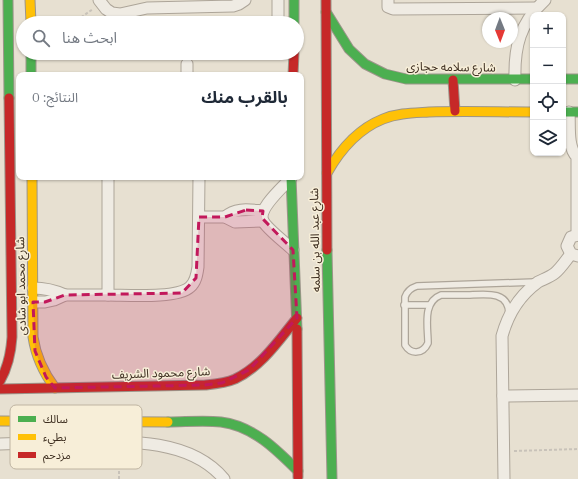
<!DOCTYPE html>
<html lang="ar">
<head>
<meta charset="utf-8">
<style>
	body { margin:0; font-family:"IBM Plex Serif","Noto Sans Arabic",serif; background:#f2f2f3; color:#1f2937; direction:rtl }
	.controls { position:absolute; right:12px; top:12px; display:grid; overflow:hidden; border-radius:8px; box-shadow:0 1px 3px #0004 }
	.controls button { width:36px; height:36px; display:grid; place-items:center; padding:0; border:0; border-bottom:1px solid #e0e1e3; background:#fff; color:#1f2937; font:20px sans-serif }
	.compass { position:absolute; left:482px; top:12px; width:36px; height:36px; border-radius:50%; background:#fff; box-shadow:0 1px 3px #0004; rotate:179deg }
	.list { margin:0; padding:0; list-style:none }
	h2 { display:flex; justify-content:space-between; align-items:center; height:52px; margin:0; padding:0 16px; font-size:17px }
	h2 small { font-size:13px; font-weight:400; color:#747a83 }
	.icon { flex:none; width:22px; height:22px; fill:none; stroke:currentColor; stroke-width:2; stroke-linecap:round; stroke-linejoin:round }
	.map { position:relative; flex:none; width:578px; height:479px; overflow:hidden; direction:ltr }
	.search { position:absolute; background:#fff; box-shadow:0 1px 3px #0004; left:16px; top:16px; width:288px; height:44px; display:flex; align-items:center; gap:10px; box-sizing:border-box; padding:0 14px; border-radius:22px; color:#747a83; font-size:15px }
	.panel { position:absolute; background:#fff; box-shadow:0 1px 3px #0004; left:16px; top:72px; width:288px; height:108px; border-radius:8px; direction:rtl }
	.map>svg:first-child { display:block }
</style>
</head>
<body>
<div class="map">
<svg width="578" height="479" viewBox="0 0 578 479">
	<rect width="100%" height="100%" fill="#e7e0d1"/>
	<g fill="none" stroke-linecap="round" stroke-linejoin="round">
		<g stroke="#ada599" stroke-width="8">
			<g id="lane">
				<path d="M404 305H429"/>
				<path d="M509 314C509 291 486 294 470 295 460 295 451 295 441 295 422 302 428 327 428 343 423 354 411 355 405 345V297C407 291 411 288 417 286L535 282"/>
			</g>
		</g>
		<g stroke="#ada599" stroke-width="13">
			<g id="street">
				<path d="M99 0 106 9 112 13 120 14 147 8 233 6 239 4 245 0"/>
				<path d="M278 0V23"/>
				<path d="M388 0V7L393 9 536 8"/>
				<path d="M187 75V64"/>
				<path d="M515 80C514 46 520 23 545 0"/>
				<path d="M569 112C570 125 567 147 577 157V235"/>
				<path d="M108 177V295C127 295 177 299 190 287 196 282 197 274 198 267L199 177"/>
				<path d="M291 178C283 187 257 209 263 221 267 229 286 243 293 250"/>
				<path d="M199 217H225L235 222 263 221"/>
				<path d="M225 217C236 207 250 210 263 211"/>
				<path d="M578 235 571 237 567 246 571 254 578 256"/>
				<path d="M33 288C45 288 54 290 65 295"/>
				<path d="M33 302H45L54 300 65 295H108"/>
				<path d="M503 396 578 395"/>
				<path d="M0 444C26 443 51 443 77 442 125 441 190 438 224 479"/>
				<path d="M504 479 502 336C508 314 520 295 538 282 544 279 550 277 555 273 561 268 566 260 571 254"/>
			</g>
		</g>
		<g stroke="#9c958a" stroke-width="11">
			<g id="fast">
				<path d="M8 0 9 98"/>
				<path d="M294 0V23"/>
				<path d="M326 12 349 49 365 64 385 74 406 79H533"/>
				<path d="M31 53V75"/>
				<path d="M563 79H578"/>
				<path d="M563 112H578"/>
				<path d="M291 177 297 329"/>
				<path d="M327 250 332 479"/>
				<path d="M168 422C185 422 204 420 221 422 253 426 276 449 298 471"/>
			</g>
		</g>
		<g stroke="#9c958a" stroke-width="11">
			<g id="slow">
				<path d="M30 0 31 23"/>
				<path d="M327 173C340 150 358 129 383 119 398 113 413 113 429 112 463 111 498 112 533 112"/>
				<path d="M32 177 33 337C36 357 43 372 55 388"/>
				<path d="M0 421 168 422"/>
			</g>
		</g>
		<g stroke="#9c958a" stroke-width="11">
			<g id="jam">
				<path d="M326 0 327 250"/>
				<path d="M293 75 294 53"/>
				<path d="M453 80 455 111"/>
				<path d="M297 329 298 477"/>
				<path d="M0 381C8 367 11 353 12 337L9 98"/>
				<path d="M0 389 205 385C215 384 226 383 235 379 262 366 279 340 297 318"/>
			</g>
		</g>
		<g stroke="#c8c2b9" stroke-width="2" stroke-dasharray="3 2" stroke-linecap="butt">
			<path d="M229 16V23"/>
			<path d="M73 23 93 9"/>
			<path d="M119 451V479"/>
			<path d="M514 451 578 449"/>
		</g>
		<use href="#lane" stroke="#efebe3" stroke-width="5.5"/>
		<use href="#street" stroke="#efebe3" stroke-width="11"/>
		<use href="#fast" stroke="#4caf50" stroke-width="9"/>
		<use href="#slow" stroke="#ffc107" stroke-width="9"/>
		<use href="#jam" stroke="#c62828" stroke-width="9"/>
	</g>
	<path fill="#c2185b" fill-opacity="0.2" stroke="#c2185b" stroke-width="3" stroke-dasharray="8 5" stroke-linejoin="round" d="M246 210 263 211 262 218 293 250 297 318 249 370 222 383 205 385 55 388 46 377 35 351 33 302H45L65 295 182 293 196 278 199 217H225Z"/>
	<g text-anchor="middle" stroke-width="3" stroke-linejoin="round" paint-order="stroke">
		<g font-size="12" fill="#3d2e20" stroke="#f7eed8">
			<text transform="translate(451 67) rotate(1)" y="4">شارع سلامه حجازى</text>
			<text transform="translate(315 240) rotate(-91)" y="4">شارع عبد الله بن سلمه</text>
			<text transform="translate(21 286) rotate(-91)" y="4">شارع محمد ابو شادى</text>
			<text transform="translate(161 373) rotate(-2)" y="4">شارع محمود الشريف</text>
		</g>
	</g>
	<rect x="10" y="405" width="132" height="64" rx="6" fill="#f7eed8" stroke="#bfb4a1" stroke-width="1"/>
	<rect x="18" y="416" width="18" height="6" fill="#4caf50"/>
	<rect x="18" y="434" width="18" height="6" fill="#ffc107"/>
	<rect x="18" y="452" width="18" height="6" fill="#c62828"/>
	<g font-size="11" fill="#3d2e20">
		<text x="43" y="423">سالك</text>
		<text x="43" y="441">بطيء</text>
		<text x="43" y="459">مزدحم</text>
	</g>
</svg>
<div class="controls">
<button>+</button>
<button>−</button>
<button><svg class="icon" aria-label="locate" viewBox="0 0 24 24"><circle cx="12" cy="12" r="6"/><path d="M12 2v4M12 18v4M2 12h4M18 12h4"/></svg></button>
<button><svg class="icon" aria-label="layers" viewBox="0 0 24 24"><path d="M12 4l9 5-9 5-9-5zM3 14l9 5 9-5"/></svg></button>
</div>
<svg class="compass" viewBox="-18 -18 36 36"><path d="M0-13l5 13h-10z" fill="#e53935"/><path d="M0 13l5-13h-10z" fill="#747a83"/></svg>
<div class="search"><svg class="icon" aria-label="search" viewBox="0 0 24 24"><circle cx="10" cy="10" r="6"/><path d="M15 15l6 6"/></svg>ابحث هنا</div>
<section class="panel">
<h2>بالقرب منك<small>النتائج: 0</small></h2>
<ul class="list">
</ul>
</section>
</div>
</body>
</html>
